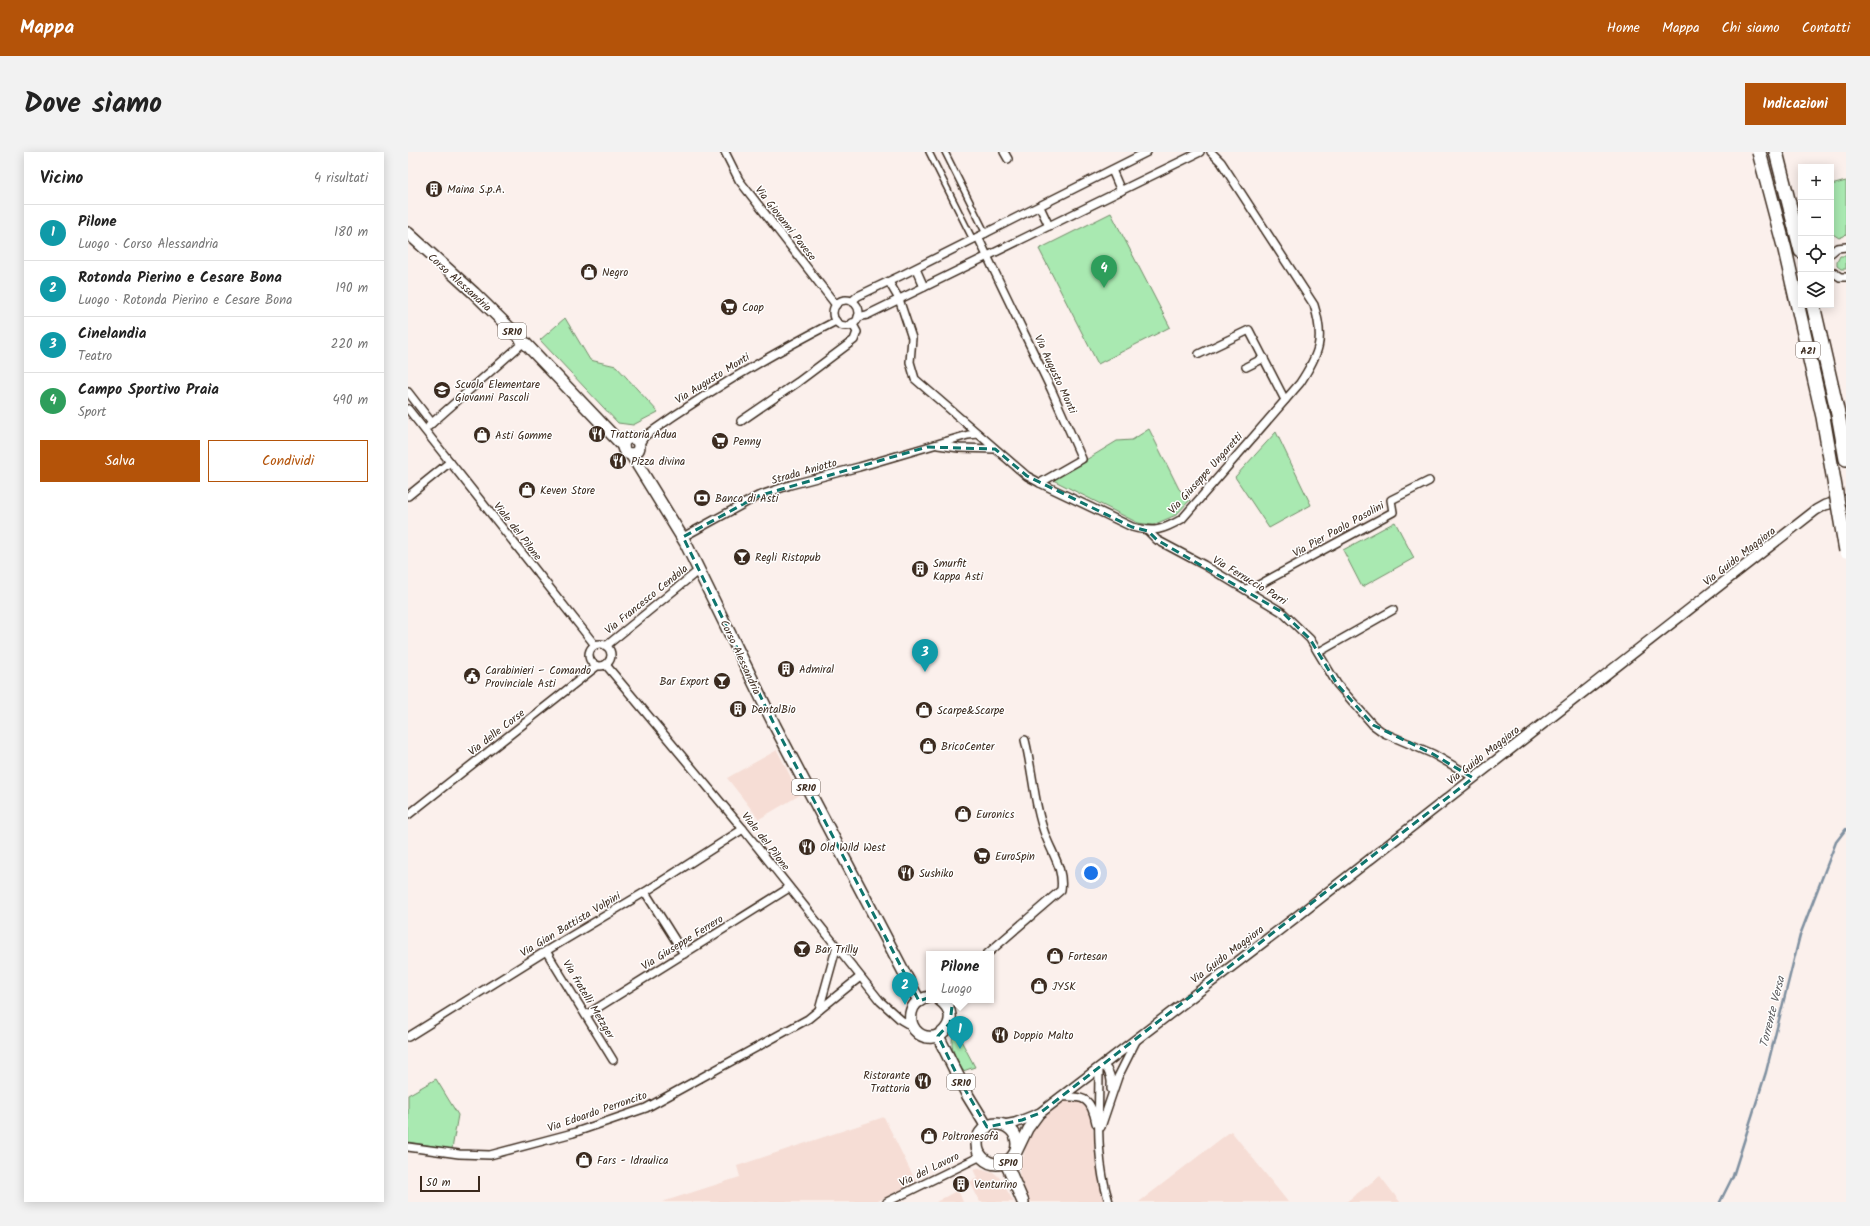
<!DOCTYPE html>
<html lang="it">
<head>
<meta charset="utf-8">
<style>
	body { margin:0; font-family:Kalam,sans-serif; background:#f2f2f2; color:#222 }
	.controls { position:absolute; right:12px; top:12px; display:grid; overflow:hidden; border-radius:0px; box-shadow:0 2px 10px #0003 }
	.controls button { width:36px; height:36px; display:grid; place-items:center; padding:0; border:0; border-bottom:1px solid #e0e0e0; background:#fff; color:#222; font:20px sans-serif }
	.scale { position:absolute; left:12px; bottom:10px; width:60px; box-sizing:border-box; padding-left:4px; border:2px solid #3b2a1e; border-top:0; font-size:11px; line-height:14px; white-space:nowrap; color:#3b2a1e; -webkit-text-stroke:3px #fff; paint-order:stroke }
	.you { position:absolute; left:683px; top:721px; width:14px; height:14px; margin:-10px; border:3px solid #fff; border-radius:50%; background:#1a73e8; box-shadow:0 0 0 6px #1a73e833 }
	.badge { display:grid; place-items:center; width:26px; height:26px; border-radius:50%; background:#b45309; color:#fff; font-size:13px; font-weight:700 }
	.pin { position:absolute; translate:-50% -33px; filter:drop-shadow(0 1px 2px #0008) }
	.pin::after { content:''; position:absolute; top:21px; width:14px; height:12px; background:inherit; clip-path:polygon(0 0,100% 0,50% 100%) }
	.popup { position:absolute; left:518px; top:799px; width:68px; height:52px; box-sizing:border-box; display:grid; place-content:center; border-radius:0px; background:#fff; filter:drop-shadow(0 1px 3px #0005); font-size:13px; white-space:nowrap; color:#767676 }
	.popup b { font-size:15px; color:#222 }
	.popup::after { content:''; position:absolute; left:50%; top:100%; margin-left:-8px; border:8px solid transparent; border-top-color:#fff }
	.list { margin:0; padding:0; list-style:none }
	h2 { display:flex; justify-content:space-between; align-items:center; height:52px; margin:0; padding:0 16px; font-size:17px }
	h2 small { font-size:13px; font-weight:400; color:#767676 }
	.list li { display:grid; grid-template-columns:26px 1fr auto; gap:12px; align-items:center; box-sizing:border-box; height:56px; padding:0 16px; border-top:1px solid #e0e0e0 }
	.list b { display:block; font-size:15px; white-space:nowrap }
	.list p { margin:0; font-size:13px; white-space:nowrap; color:#767676 }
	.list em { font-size:13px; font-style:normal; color:#767676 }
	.actions { display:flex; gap:8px; padding:12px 16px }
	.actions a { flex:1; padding:9px 0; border:1px solid #b45309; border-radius:0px; text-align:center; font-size:14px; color:#b45309 }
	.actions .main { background:#b45309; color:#fff }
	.icon { flex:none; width:22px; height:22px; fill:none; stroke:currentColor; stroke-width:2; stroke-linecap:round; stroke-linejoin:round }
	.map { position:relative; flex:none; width:1438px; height:1050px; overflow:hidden; border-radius:0px }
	header { display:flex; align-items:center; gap:24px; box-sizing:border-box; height:56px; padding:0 20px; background:#b45309; color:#fff }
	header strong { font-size:19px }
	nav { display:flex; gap:22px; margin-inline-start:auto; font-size:14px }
	.intro { display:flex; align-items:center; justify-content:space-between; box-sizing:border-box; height:96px; padding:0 24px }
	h1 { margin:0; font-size:28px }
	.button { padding:10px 18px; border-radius:0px; background:#b45309; color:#fff; font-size:14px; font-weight:700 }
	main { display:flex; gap:24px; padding:0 24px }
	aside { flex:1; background:#fff; border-radius:0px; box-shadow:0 2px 10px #0003 }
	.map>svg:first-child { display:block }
</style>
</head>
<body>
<header>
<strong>Mappa</strong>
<nav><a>Home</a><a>Mappa</a><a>Chi siamo</a><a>Contatti</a></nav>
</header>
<div class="intro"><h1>Dove siamo</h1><a class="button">Indicazioni</a></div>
<main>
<aside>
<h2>Vicino<small>4 risultati</small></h2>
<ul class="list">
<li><span class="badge" style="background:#0f9aa8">1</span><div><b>Pilone</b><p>Luogo · Corso Alessandria</p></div><em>180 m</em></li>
<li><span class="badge" style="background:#0f9aa8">2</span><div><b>Rotonda Pierino e Cesare Bona</b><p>Luogo · Rotonda Pierino e Cesare Bona</p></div><em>190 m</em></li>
<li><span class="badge" style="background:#0f9aa8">3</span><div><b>Cinelandia</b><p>Teatro</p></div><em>220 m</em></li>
<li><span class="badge" style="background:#2e9e5b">4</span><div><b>Campo Sportivo Praia</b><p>Sport</p></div><em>490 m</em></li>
</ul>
<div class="actions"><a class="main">Salva</a><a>Condividi</a></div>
</aside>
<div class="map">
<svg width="1438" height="1050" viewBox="0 0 1438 1050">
	<rect width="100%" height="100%" fill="#fbf0ec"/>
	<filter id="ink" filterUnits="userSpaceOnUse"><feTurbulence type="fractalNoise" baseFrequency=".025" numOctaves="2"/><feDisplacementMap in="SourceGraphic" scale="8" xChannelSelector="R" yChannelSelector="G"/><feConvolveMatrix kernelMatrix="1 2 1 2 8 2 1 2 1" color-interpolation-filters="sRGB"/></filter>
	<g filter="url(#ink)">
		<g fill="#f6ddd5">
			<path d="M369 598 392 643 351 667 319 626Z"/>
			<path d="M666 947 674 949 679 953 682 959 686 985 687 1004 697 1050H620L612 1033 611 1017 616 1002 618 990 629 969 656 949Z"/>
			<path d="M476 965 508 1030 468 1050H254L332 1025 329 1014Z"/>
			<path d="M823 979 880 1050H731Z"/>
			<path d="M571 1016 585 1020 591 1025 606 1050H572L562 1030 569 1026 565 1017Z"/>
			<path d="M972 1024 992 1050H938Z"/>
			<path d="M550 1038 555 1050H528Z"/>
		</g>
		<g fill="#a9e9b1" stroke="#728a68">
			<path d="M1438 29V82L1436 84 1431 86 1423 81V33Z"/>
			<path d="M703 61 762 175 690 212 631 97Z"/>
			<path d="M1432 104H1438V117H1433L1429 114V110Z"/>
			<path d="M157 166 182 208 208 214 250 260 225 273 210 271 132 188Z"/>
			<path d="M741 277 771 337 782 348 768 363 745 373 730 371 645 328 709 289 724 288Z"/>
			<path d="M868 280 903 353 861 376 827 325Z"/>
			<path d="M987 370 1006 406 954 435 935 398Z"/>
			<path d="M548 879 567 915 555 919C549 908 538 892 548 879Z"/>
			<path d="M28 927 50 963 44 997 0 990V943Z"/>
		</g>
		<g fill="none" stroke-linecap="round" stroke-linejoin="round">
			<path stroke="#7f90a0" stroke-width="2.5" d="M1312 1050 1325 1024 1358 920 1392 783 1428 690 1438 677"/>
			<g stroke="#3b2a1e" stroke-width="8">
				<g id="pedestrian">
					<path d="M521 0 565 88"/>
					<path d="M537 0 578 82"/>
				</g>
			</g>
			<g stroke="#3b2a1e" stroke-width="10">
				<g id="minor">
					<path d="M317 0 331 28 428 153"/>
					<path d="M596 0 600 7"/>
					<path d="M704 18 713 39"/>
					<path d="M632 55 641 74"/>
					<path d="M570 85 643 237 674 307 632 331"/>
					<path d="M1423 101 1429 96 1438 95"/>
					<path d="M508 117 516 135"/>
					<path d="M1423 119 1432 125H1438"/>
					<path d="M481 130 491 147 504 186 502 210 507 227 619 324 632 331 724 375C746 381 755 378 774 367L892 231C911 202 917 188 906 153L813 10 803 0"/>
					<circle cx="438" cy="161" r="13"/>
					<path d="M444 149 450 144 492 124 739 0"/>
					<path d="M450 165 459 163 792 0"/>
					<path d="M791 202 841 178 877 248"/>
					<path d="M838 215 856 206"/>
					<path d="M0 240 24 271 21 274"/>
					<path d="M0 257 187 493"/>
					<path d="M333 269 390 230 446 188 449 180 444 171"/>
					<path d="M24 271 116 190"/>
					<path d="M225 287 237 284"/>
					<path d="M530 293 551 296 587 297"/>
					<path d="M230 294 237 284C298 240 362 203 428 169"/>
					<path d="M0 344 42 310"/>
					<path d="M740 379 749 388 796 413 874 460 902 487 929 532 965 573 976 581 1025 602 1058 621 1065 626"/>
					<path d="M275 385 350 344 382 333 451 315 560 283 570 282"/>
					<path d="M837 437 847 435 985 360 983 348 1021 329"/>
					<circle cx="192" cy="503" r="11"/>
					<path d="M198 494 291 418"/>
					<path d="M911 500 985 458"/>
					<path d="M198 513 335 677 472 849 493 868 505 875"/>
					<path d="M0 663 189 514"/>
					<path d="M237 740 276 802"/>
					<path d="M138 799 205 908"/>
					<path d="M579 802 653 738C656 718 645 703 638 685 626 654 625 620 617 588"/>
					<path d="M411 858 428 797"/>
					<path d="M541 859 543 848"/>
					<path d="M178 863 381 736"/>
					<path d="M0 885 138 799 237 740 335 677"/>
					<path d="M695 913C702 919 704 928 703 937"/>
					<path d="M691 916C691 961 687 1006 701 1050"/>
					<path d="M652 945C677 944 683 946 688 971"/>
					<path d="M693 975 710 925 728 889"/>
					<path d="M0 995 51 1002 82 1003 165 981 238 956 400 867 452 825"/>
					<path d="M479 1050 573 1004"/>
				</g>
			</g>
			<g stroke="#3b2a1e" stroke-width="12">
				<g id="tertiary">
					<path d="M596 973 607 971 632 961 892 762 1408 358 1417 353 1438 348"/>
					<path d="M609 1000 620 977 631 962"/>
				</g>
			</g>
			<g stroke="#3b2a1e" stroke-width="14">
				<g id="primary">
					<path d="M0 81 66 141 118 192 215 294"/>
					<circle cx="223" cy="294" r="8"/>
					<path d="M223 302 277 390 367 574 511 849"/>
					<path d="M521 845C512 847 505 851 503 861 502 867 503 873 507 878 526 900 559 867 532 848"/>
					<path d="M530 884 560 944 579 975"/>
					<circle cx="589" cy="992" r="20"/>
					<path d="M598 1011 615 1050"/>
				</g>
			</g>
			<g stroke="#3b2a1e" stroke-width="16">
				<g id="motorway">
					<path d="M1368 0 1393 99"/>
					<path d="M1405 153 1430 262 1438 307"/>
				</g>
			</g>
			<use href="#pedestrian" stroke="#fff" stroke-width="5"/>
			<use href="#minor" stroke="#fff" stroke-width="7"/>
			<use href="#tertiary" stroke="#fff" stroke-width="9"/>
			<use href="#primary" stroke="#fff" stroke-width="11"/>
			<use href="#motorway" stroke="#fff" stroke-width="13"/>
			<g stroke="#3b2a1e" stroke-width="16" stroke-linecap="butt">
				<path id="motorway-bridge" d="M1351 0 1377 98 1415 265 1438 399"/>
			</g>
			<use href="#motorway-bridge" stroke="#fff" stroke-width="13"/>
		</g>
	</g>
	<path fill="none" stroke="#0f766e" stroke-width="3" stroke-dasharray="8 5" stroke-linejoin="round" d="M519 295 587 297 619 324 724 375 740 379 749 388 874 460 902 487 929 532 965 573 1025 602 1065 626 632 961 614 968 579 975 552 929 530 884 542 871 546 837 511 849 367 574 275 385 350 344Z"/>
	<defs>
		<g id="building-disc" transform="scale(0.9)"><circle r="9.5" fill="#3b2a1e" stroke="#fff"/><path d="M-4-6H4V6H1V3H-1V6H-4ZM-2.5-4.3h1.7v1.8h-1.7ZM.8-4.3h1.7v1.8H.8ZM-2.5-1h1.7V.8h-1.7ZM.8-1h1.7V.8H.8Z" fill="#fff"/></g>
		<g id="shop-disc" transform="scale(0.9)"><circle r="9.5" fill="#3b2a1e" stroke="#fff"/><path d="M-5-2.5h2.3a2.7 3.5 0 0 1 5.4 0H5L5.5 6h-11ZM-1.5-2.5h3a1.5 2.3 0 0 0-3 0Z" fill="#fff"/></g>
		<g id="supermarket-disc" transform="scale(0.9)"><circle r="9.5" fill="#3b2a1e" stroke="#fff"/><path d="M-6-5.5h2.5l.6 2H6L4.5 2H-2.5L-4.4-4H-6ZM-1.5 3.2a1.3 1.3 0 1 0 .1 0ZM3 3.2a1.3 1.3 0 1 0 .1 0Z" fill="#fff"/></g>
		<g id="school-disc" transform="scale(0.9)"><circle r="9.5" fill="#3b2a1e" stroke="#fff"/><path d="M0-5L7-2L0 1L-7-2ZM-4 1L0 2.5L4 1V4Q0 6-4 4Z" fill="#fff"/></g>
		<g id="restaurant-disc" transform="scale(0.9)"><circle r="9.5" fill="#3b2a1e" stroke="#fff"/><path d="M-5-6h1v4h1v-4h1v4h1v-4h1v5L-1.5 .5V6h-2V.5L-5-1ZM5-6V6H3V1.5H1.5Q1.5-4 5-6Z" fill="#fff"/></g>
		<g id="bank-disc" transform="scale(0.9)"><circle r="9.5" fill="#3b2a1e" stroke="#fff"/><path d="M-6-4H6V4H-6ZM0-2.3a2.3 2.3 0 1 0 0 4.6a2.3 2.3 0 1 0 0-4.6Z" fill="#fff"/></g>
		<g id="bar-disc" transform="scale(0.9)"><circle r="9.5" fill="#3b2a1e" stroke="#fff"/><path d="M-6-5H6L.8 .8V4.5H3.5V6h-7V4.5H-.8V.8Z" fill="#fff"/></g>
		<g id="civic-disc" transform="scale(0.9)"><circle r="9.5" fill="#3b2a1e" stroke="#fff"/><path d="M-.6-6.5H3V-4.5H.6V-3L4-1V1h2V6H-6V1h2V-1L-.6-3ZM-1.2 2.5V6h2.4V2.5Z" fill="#fff"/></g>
	</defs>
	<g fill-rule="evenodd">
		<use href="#building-disc" x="26" y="37"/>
		<use href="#shop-disc" x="181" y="120"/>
		<use href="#supermarket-disc" x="321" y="155"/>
		<use href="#school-disc" x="34" y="238"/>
		<use href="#restaurant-disc" x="189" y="282"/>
		<use href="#shop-disc" x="74" y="283"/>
		<use href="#supermarket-disc" x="312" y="289"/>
		<use href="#restaurant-disc" x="210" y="309"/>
		<use href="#shop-disc" x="119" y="338"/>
		<use href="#bank-disc" x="294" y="346"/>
		<use href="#bar-disc" x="334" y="405"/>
		<use href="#building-disc" x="512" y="417"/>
		<use href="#building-disc" x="378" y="517"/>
		<use href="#civic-disc" x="64" y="524"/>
		<use href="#bar-disc" x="314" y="529"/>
		<use href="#building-disc" x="330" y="557"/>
		<use href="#shop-disc" x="516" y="558"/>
		<use href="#shop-disc" x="520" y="594"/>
		<use href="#shop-disc" x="555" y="662"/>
		<use href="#restaurant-disc" x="399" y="695"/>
		<use href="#supermarket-disc" x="574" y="704"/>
		<use href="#restaurant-disc" x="498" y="721"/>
		<use href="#bar-disc" x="394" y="797"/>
		<use href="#shop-disc" x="647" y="804"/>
		<use href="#shop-disc" x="631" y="834"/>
		<use href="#restaurant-disc" x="592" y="883"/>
		<use href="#restaurant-disc" x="515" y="929"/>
		<use href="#shop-disc" x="521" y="984"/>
		<use href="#shop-disc" x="176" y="1008"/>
		<use href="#building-disc" x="553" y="1032"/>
	</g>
	<g text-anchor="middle" stroke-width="3" stroke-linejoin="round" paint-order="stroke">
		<g fill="#fff" stroke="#766a62" stroke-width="1">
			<rect x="90" y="171" width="28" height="16" rx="3"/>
			<rect x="1388" y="190" width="24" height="16" rx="3"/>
			<rect x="384" y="627" width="28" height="16" rx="3"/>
			<rect x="539" y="922" width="28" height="16" rx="3"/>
			<rect x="586" y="1002" width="28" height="16" rx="3"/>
		</g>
		<g font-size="10" font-weight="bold" fill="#3b2a1e">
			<text x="104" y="183">SR10</text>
			<text x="1400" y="202">A21</text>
			<text x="398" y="639">SR10</text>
			<text x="553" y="934">SR10</text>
			<text x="600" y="1014">SP10</text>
		</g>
		<g font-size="11" fill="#3b2a1e" stroke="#fff" text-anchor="start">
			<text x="39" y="41">Maina S.p.A.</text>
			<text x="194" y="124">Negro</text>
			<text x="334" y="159">Coop</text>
			<text x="47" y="236">Scuola Elementare<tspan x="47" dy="13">Giovanni Pascoli</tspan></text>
			<text x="202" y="286">Trattoria Adua</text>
			<text x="87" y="287">Asti Gomme</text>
			<text x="325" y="293">Penny</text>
			<text x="223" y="313">Pizza divina</text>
			<text x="132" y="342">Keven Store</text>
			<text x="307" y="350">Banca di Asti</text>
			<text x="347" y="409">Regli Ristopub</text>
			<text x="525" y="415">Smurfit<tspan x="525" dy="13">Kappa Asti</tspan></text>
			<text x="391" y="521">Admiral</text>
			<text x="77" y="522">Carabinieri – Comando<tspan x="77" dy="13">Provinciale Asti</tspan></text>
			<text x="301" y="533" text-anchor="end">Bar Export</text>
			<text x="343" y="561">DentalBio</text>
			<text x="529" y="562">Scarpe&amp;Scarpe</text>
			<text x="533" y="598">BricoCenter</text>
			<text x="568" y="666">Euronics</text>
			<text x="412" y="699">Old Wild West</text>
			<text x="587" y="708">EuroSpin</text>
			<text x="511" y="725">Sushiko</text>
			<text x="407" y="801">Bar Trilly</text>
			<text x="660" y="808">Fortesan</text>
			<text x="644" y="838">JYSK</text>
			<text x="605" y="887">Doppio Malto</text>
			<text x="502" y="927" text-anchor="end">Ristorante<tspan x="502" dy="13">Trattoria</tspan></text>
			<text x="534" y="988">Poltronesofà</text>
			<text x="189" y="1012">Fars - Idraulica</text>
			<text x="566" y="1036">Venturino</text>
		</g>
		<g font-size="11" fill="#3b2a1e" stroke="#fff">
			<text transform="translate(378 71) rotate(52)" y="4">Via Giovanni Pavese</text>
			<text transform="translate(52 130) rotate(42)" y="4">Corso Alessandria</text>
			<text transform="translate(648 222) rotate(65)" y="4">Via Augusto Monti</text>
			<text transform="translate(304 226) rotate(-32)" y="4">Via Augusto Monti</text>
			<text transform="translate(396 319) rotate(-16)" y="4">Strada Aniotto</text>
			<text transform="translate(797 321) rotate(-48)" y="4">Via Giuseppe Ungaretti</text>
			<text transform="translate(930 377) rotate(-29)" y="4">Via Pier Paolo Pasolini</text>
			<text transform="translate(110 379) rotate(52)" y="4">Viale del Pilone</text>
			<text transform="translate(1331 404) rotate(-38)" y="4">Via Guido Maggiora</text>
			<text transform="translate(842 428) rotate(31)" y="4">Via Ferruccio Parri</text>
			<text transform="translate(238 447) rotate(-39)" y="4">Via Francesco Cendola</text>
			<text transform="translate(333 505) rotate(65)" y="4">Corso Alessandria</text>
			<text transform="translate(88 580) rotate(-38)" y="4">Via delle Corse</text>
			<text transform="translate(1075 603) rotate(-38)" y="4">Via Guido Maggiora</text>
			<text transform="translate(358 689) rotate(52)" y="4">Viale del Pilone</text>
			<text transform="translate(162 772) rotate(-31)" y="4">Via Gian Battista Volpini</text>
			<text transform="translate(274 790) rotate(-32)" y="4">Via Giuseppe Ferrero</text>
			<text transform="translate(819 802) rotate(-37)" y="4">Via Guido Maggiora</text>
			<text transform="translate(181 847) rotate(59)" y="4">Via fratelli Metzger</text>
			<text transform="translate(189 959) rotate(-19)" y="4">Via Edoardo Perroncito</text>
			<text transform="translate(521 1017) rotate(-26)" y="4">Via del Lavoro</text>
		</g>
		<g font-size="12" font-style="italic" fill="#5d5d5f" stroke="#fff">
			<text transform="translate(1364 860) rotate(-76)" y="4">Torrente Versa</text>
		</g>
	</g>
</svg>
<div class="controls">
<button>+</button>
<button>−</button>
<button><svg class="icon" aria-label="locate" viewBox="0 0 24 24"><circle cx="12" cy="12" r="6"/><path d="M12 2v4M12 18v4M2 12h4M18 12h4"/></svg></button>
<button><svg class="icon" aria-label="layers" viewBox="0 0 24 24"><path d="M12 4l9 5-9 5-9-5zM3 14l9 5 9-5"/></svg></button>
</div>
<div class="scale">50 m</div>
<div class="you"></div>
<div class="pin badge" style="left:552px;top:897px;background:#0f9aa8">1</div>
<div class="popup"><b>Pilone</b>Luogo</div>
<div class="pin badge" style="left:497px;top:853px;background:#0f9aa8">2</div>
<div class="pin badge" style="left:517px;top:520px;background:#0f9aa8">3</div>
<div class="pin badge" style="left:696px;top:136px;background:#2e9e5b">4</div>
</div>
</main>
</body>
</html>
